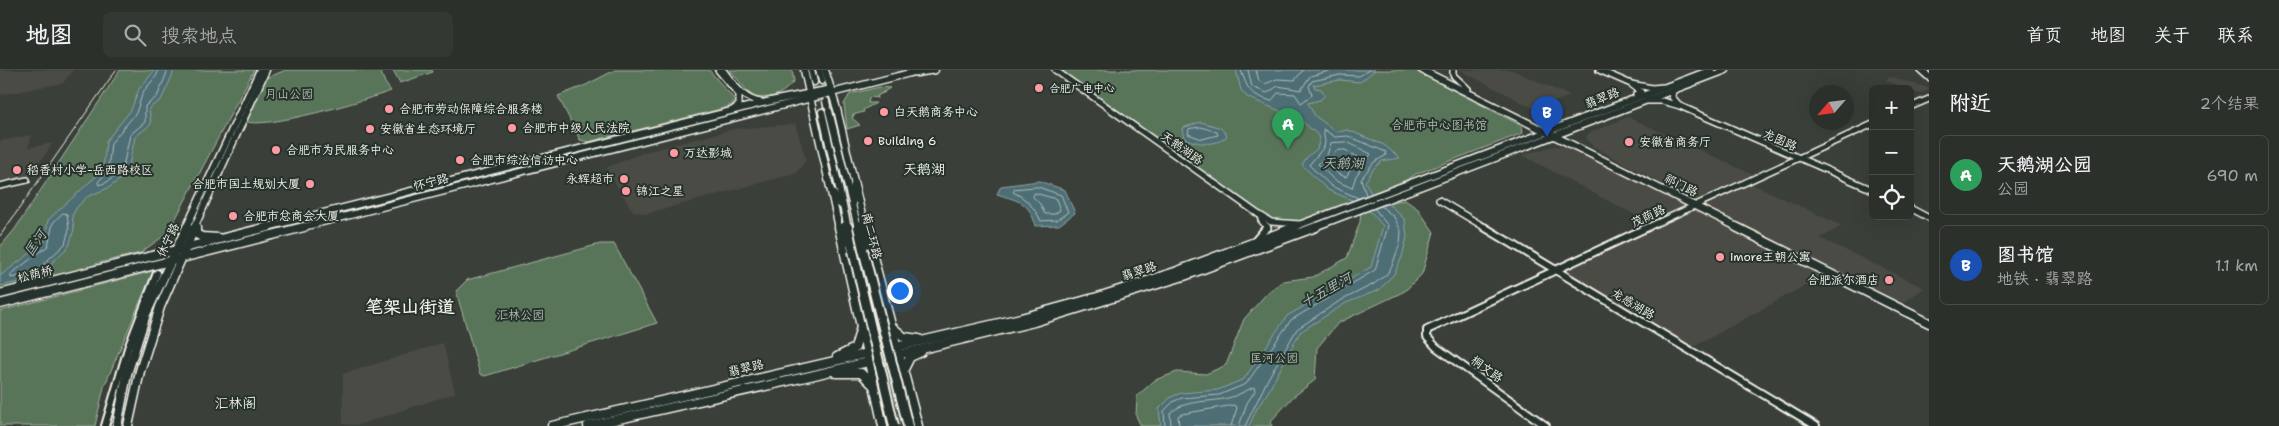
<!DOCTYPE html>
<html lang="zh">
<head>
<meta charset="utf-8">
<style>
	body { margin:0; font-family:"Shantell Sans","LXGW WenKai TC",sans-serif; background:#343833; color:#f1f3f6 }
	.controls { position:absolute; right:15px; top:15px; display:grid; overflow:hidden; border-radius:8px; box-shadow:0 5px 20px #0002 }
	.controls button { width:45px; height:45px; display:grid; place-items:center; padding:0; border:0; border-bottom:1px solid #484b47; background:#2c302b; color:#f1f3f6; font:25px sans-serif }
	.compass { position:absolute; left:1809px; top:15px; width:45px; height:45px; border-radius:50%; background:#2c302b; box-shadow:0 5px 20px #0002; rotate:242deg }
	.you { position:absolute; left:899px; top:220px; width:18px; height:18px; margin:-12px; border:4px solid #fff; border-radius:50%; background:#1a73e8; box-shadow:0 0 0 8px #1a73e833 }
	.badge { display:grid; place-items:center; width:32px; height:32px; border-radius:50%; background:#95b2f1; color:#fff; font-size:16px; font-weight:700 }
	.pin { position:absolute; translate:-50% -41px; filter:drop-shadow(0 1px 2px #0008) }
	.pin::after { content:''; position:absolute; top:26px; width:18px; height:15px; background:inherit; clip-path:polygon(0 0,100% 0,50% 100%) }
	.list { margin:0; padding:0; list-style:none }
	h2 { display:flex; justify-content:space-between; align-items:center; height:65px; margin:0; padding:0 20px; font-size:21px }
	h2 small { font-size:16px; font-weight:400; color:#a6a9a9 }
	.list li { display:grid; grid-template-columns:32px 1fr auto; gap:15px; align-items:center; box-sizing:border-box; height:80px; margin:0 10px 10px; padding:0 10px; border:1px solid #484b47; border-radius:8px }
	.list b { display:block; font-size:19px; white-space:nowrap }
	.list p { margin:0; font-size:16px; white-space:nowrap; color:#a6a9a9 }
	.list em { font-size:16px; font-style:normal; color:#a6a9a9 }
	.icon { flex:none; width:28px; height:28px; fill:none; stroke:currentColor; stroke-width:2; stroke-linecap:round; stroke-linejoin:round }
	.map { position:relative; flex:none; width:1929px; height:356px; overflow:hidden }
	header { display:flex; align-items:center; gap:30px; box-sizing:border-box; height:70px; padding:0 25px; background:#2c302b; border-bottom:1px solid #484b47 }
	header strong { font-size:24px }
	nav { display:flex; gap:28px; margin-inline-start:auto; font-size:18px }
	.search { width:350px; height:45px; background:#343833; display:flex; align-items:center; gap:12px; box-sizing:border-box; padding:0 18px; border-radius:8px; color:#a6a9a9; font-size:19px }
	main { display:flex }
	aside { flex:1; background:#2c302b }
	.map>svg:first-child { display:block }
</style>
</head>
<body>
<header>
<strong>地图</strong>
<div class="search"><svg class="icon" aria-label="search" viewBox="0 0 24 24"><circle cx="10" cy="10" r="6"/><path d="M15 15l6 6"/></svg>搜索地点</div>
<nav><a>首页</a><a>地图</a><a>关于</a><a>联系</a></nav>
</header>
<main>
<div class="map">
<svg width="1929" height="356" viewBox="0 0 1929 356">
	<rect width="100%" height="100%" fill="#3a4039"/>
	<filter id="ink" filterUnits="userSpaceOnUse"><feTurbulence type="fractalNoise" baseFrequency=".02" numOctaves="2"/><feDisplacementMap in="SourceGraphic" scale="10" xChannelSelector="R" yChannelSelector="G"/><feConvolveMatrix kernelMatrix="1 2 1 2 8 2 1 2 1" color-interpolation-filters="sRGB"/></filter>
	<g filter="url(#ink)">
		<g fill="#4b4c44">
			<path d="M0 0H73L63 13 0 25Z"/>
			<path d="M1460 0H1512L1570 26 1535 39Z"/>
			<path d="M1890 7 1929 18V20L1919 24 1885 10Z"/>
			<path d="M1628 47 1758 107 1748 112 1842 156 1820 168 1924 218 1901 234 1699 134 1593 76 1587 70V65L1592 62Z"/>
			<path d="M795 54 806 90 796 103 645 144 633 141 606 98 642 83 735 59Z"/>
			<path d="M32 65 28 78 53 73 27 110 0 116V71Z"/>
			<path d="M1554 76 1575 78 1829 202 1688 280 1555 200 1652 154 1522 85Z"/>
			<path d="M443 273 455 323 358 355 343 354V304Z"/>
		</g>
		<g fill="#59745a" stroke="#a6b2a1">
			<path d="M120 0H254L168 163 140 183 98 193 80 202 0 222V177L15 159Z"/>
			<path d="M286 0H380L385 13 391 21C369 29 262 61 245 51L266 8Z"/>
			<path d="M393 0H432L433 2 400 13Z"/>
			<path d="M615 0H709L734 29 733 34 725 38 588 72 580 70 558 26 586 15Z"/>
			<path d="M730 0H792L794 11C781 26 773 28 753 28Z"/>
			<path d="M1055 0H1414L1522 56 1523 63 1416 104 1382 125 1396 131 1405 130 1418 139 1434 162 1422 204 1405 221 1338 253 1317 278 1315 310 1293 327 1270 352 1272 356H1141L1136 346 1137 326 1155 310 1177 302 1206 304 1226 295 1244 249 1268 222 1283 211 1313 207 1347 188 1360 152 1361 140 1354 135 1304 154 1271 152Z"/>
			<path d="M880 17 890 18 882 23 885 22 877 26 878 28 871 27 869 29 868 33H876L863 40 864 42 852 45 854 46 852 48 860 55 847 59 844 34 850 24Z"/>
			<path d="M600 174H614L657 253 485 306 480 304 456 221 467 210Z"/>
			<path d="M153 201 104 317 95 356H0V241Z"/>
		</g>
		<g fill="#4d6e74" stroke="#90a2a2">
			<path d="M155 0H173V4L161 30 149 38 151 54 135 67 127 104 110 117 87 127 77 137 72 146 74 159 69 176 36 208 0 216V206L45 172 48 150 103 100 106 71 131 40 139 19Z"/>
			<path d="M1236 0H1375L1360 12 1340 10 1313 15 1315 18 1321 19 1325 25 1320 30 1308 33 1315 46 1337 62 1348 60 1384 75 1400 88 1382 91 1374 98 1365 112 1372 125 1392 137 1405 150 1407 167 1402 187 1394 204 1379 220 1346 233 1300 262 1268 322 1257 338 1249 356H1161L1159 339 1171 327 1181 323 1218 320 1244 309 1287 246 1371 197 1383 156 1372 143 1352 130 1328 120 1302 95 1307 87 1317 79 1320 67 1301 50 1247 27 1241 20Z"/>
			<path d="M1201 52 1221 58 1227 66C1217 77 1196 74 1184 68L1182 58Z"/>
			<path d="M1039 111 1065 120 1075 143 1059 155 1036 156C1028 131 1021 132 997 124L1001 116Z"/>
		</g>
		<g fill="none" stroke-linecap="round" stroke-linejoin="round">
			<g stroke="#b1bdba" stroke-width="1">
				<path d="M158 0 157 5 143 22 136 43 111 73 108 101 98 112 99 115 107 112 122 101 130 65 145 52V36L157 27 168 0"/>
				<path d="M1241 0C1248 21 1250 24 1271 31L1278 23 1295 24 1301 33 1312 25 1309 16 1312 11 1340 5 1359 6 1369 0"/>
				<path d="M1248 0 1252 17 1267 23 1278 16 1301 20 1310 6 1333 0"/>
				<path d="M1256 0 1259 11 1265 14 1277 9 1295 10 1303 0"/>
				<path d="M1201 57 1217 62 1218 65 1202 69 1188 64 1189 59Z"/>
				<path d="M1347 72 1371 84 1356 106 1352 118 1334 110 1318 94 1327 85 1331 73Z"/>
				<path d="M1345 80 1358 87 1346 107 1338 104 1329 94 1336 81Z"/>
				<path d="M1038 117 1061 125 1068 142 1057 150 1041 151C1034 137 1027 129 1013 122L1015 119Z"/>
				<path d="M1035 123 1056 129 1060 140 1055 144H1045L1040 134 1033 127Z"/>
				<path d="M1358 128 1331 116 1309 95 1324 77 1325 72 1323 59 1335 67 1348 66 1386 82 1385 86 1374 92 1361 109 1366 125"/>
				<path d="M63 143 67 144 69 159 65 174 34 203 11 208V204L48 176 53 153Z"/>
				<path d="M1165 356 1164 341 1174 331 1182 328 1219 325 1246 314 1291 250 1375 200 1388 156 1375 139"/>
				<path d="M1171 356 1170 343C1186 329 1208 333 1228 328 1237 326 1245 321 1254 317L1255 321 1247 333 1239 356"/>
				<path d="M1179 356 1178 346 1182 344 1234 335 1237 338 1231 356"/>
				<path d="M1245 356 1269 307 1297 259 1338 232 1374 214 1387 204 1392 196 1400 173 1401 161 1394 147 1381 136"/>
			</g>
			<path stroke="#565b53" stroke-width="6" stroke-dasharray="6 3" stroke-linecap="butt" d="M814 12 819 32"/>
			<g stroke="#f4f1e8" stroke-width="8">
				<g id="minor-far1">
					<path d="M718 0 739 25V35L731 41"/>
					<path d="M723 0C734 14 743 30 762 32"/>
					<path d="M1055 0 1258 144 1271 152 1300 154"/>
					<path d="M1453 0V5L1468 19"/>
					<path d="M1599 0 1631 14"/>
					<path d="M1636 28V24L1641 22 1631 14 1652 18 1663 17"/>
					<path d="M1648 31H1662L1680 36 1672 27 1673 20"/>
					<path d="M1680 36 1873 120"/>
					<path d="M1910 37 1929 29"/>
					<path d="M0 116 27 110"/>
					<path d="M1439 130 1486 158"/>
					<path d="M1910 138 1929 148"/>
					<path d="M1261 150 1268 158"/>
					<path d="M1646 158 1873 54"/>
				</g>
			</g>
			<g stroke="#f4f1e8" stroke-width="10">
				<g id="minor">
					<path d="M1484 157 1816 356"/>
					<path d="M1256 170 1267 157"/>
					<path d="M105 356 128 278 157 203"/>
					<path d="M1546 356 1436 277 1427 267V260L1648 157"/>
				</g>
			</g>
			<g stroke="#f4f1e8" stroke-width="9">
				<g id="major-far1">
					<path d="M804 0 839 158"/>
					<path d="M825 0 837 39 865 158"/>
					<path d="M1422 0 1739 158"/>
					<path d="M1921 0 1929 7"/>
					<path d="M917 3 935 0"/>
					<path d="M186 158 260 0"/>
					<path d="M194 158 266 0"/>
					<path d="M263 158 771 31 832 19"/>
					<path d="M299 158 922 0"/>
					<path d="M1291 158 1711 0"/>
					<path d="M1312 158 1726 0"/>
				</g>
			</g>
			<g stroke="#f4f1e8" stroke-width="11">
				<g id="major">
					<path d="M839 157 883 356"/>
					<path d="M865 157 918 356"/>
					<path d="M1736 157 1929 253"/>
					<path d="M196 158V164L202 167 218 168"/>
					<path d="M0 224 268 157"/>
					<path d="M0 234 304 157"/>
					<path d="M891 256 904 267 919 269"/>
					<path d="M837 287 855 278 861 257"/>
					<path d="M903 301 910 287 921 282"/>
					<path d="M836 303H861L873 315"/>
					<path d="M117 356 127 304 146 244 187 157"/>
					<path d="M128 356 140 301 160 237 195 157"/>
					<path d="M552 356 1021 248 1101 226 1175 202 1295 157"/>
					<path d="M588 356 810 306 1034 252 1184 206 1316 157"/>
				</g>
			</g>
			<g stroke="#f4f1e8" stroke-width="9">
				<g id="highway-far1">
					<path d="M811 0 814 12"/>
					<path d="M819 0 822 11"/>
					<path d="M826 31 827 36"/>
					<path d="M829 41 858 158"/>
					<path d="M822 42 848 158"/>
					<path d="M831 120 841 135"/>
					<path d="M853 131 854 115"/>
					<path d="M859 154 862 158"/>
					<path d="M845 158V155"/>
				</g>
			</g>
			<g stroke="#f4f1e8" stroke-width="12">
				<g id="highway">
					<path d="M848 157 853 181"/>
					<path d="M858 157 863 179"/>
					<path d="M861 157 867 167"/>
					<path d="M844 173 845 157"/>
				</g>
			</g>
			<use href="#minor-far1" stroke="#26332d" stroke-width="5"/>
			<use href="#minor" stroke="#26332d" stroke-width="6"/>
			<use href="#major-far1" stroke="#26332d" stroke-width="6"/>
			<use href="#major" stroke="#26332d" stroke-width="8"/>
			<use href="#highway-far1" stroke="#26332d" stroke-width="6"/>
			<use href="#highway" stroke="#26332d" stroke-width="8"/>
			<path stroke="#f4f1e8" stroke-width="1" d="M0 166 116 0"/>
			<g stroke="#f4f1e8" stroke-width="12" stroke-linecap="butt">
				<g id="highway-bridge">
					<path d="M863 179 908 356"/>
					<path d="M853 181 894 356"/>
				</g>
			</g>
			<use href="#highway-bridge" stroke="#26332d" stroke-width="8"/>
		</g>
	</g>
	<g fill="#ff9aa2" stroke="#26332d" stroke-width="2">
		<circle cx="1039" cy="18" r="5"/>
		<circle cx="389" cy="39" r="5"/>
		<circle cx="884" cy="42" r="5"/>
		<circle cx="512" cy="58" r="5"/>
		<circle cx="370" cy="59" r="5"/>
		<circle cx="868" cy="71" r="5"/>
		<circle cx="1629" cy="72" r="5"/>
		<circle cx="276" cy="80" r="5"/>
		<circle cx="674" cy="83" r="5"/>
		<circle cx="460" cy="90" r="5"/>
		<circle cx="17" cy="100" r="5"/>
		<circle cx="624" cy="109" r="5"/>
		<circle cx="310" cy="114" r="5"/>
		<circle cx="626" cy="121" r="5"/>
		<circle cx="233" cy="146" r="5"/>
		<circle cx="1720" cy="187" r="5"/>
		<circle cx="1889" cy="210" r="5"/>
	</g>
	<g text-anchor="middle" stroke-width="4" stroke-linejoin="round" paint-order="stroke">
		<g font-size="11" fill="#f4f1e8" stroke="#26332d" text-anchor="start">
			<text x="1049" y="22">合肥广电中心</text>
		</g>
		<g font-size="12" fill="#b6bfaf" stroke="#26332d">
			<text x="289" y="28">月山公园</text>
			<text x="1439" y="59">合肥市中心图书馆</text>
			<text x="520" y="249">汇林公园</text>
			<text x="1274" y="292">匡河公园</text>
		</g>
		<g font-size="12" fill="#f4f1e8" stroke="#26332d">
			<text transform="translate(1602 28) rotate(-21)" y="4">翡翠路</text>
			<text transform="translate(1780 70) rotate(24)" y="4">龙图路</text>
			<text transform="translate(1182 78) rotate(35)" y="4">天鹅湖路</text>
			<text transform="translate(431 112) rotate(-14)" y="4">怀宁路</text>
			<text transform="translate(1681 115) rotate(27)" y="4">祁门路</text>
			<text transform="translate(1648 146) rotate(-25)" y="4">茂荫路</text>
			<text transform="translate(872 166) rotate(76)" y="4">南二环路</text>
			<text transform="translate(168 170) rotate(-65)" y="4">休宁路</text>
			<text transform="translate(1139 201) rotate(-18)" y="4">翡翠路</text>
			<text transform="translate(35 204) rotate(-14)" y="4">松荫桥</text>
			<text transform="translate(1633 234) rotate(31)" y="4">龙感湖路</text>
			<text transform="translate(746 298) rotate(-13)" y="4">翡翠路</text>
			<text transform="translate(1487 299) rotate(36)" y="4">桐文路</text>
		</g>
		<g font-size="12" fill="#f4f1e8" stroke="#26332d" text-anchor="start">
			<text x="399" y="43">合肥市劳动保障综合服务楼</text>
			<text x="894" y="46">白天鹅商务中心</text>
			<text x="522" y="62">合肥市中级人民法院</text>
			<text x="380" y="63">安徽省生态环境厅</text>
			<text x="878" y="75">Building 6</text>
			<text x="1639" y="76">安徽省商务厅</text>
			<text x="286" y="84">合肥市为民服务中心</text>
			<text x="684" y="87">万达影城</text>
			<text x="470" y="94">合肥市综治信访中心</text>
			<text x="27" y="104">稻香村小学-岳西路校区</text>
			<text x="614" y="113" text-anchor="end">永辉超市</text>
			<text x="300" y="118" text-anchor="end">合肥市国土规划大厦</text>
			<text x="636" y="125">锦江之星</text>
			<text x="243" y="150">合肥市总商会大厦</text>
			<text x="1730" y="191">imore王朝公寓</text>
			<text x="1879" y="214" text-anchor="end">合肥派尔酒店</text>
		</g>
		<g font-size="14" font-style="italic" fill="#b1bdba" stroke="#26332d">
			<text x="1343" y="98">天鹅湖</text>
			<text transform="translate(35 173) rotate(-56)" y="5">匡河</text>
			<text transform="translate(1326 220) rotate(-29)" y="5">十五里河</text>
		</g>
		<g font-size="14" fill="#f4f1e8" stroke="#26332d">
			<text x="924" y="104">天鹅湖</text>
			<text x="235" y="338">汇林阁</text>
		</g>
		<g font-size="18" font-weight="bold" fill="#f4f1e8" stroke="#26332d">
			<text x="410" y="243">笔架山街道</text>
		</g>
	</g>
</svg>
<div class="controls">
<button>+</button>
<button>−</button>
<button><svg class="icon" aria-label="locate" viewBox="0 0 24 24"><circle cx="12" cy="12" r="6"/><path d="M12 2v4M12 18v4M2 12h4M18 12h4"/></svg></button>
</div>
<svg class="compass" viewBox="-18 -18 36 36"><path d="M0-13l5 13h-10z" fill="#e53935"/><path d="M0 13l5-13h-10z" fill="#a6a9a9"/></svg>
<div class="you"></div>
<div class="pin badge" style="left:1288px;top:79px;background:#2e9e5b">A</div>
<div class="pin badge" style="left:1547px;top:67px;background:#1a4fb4">B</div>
</div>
<aside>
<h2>附近<small>2个结果</small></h2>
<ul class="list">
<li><span class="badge" style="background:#2e9e5b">A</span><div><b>天鹅湖公园</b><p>公园</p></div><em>690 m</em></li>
<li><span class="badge" style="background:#1a4fb4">B</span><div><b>图书馆</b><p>地铁 · 翡翠路</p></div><em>1.1 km</em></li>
</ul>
</aside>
</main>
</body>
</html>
